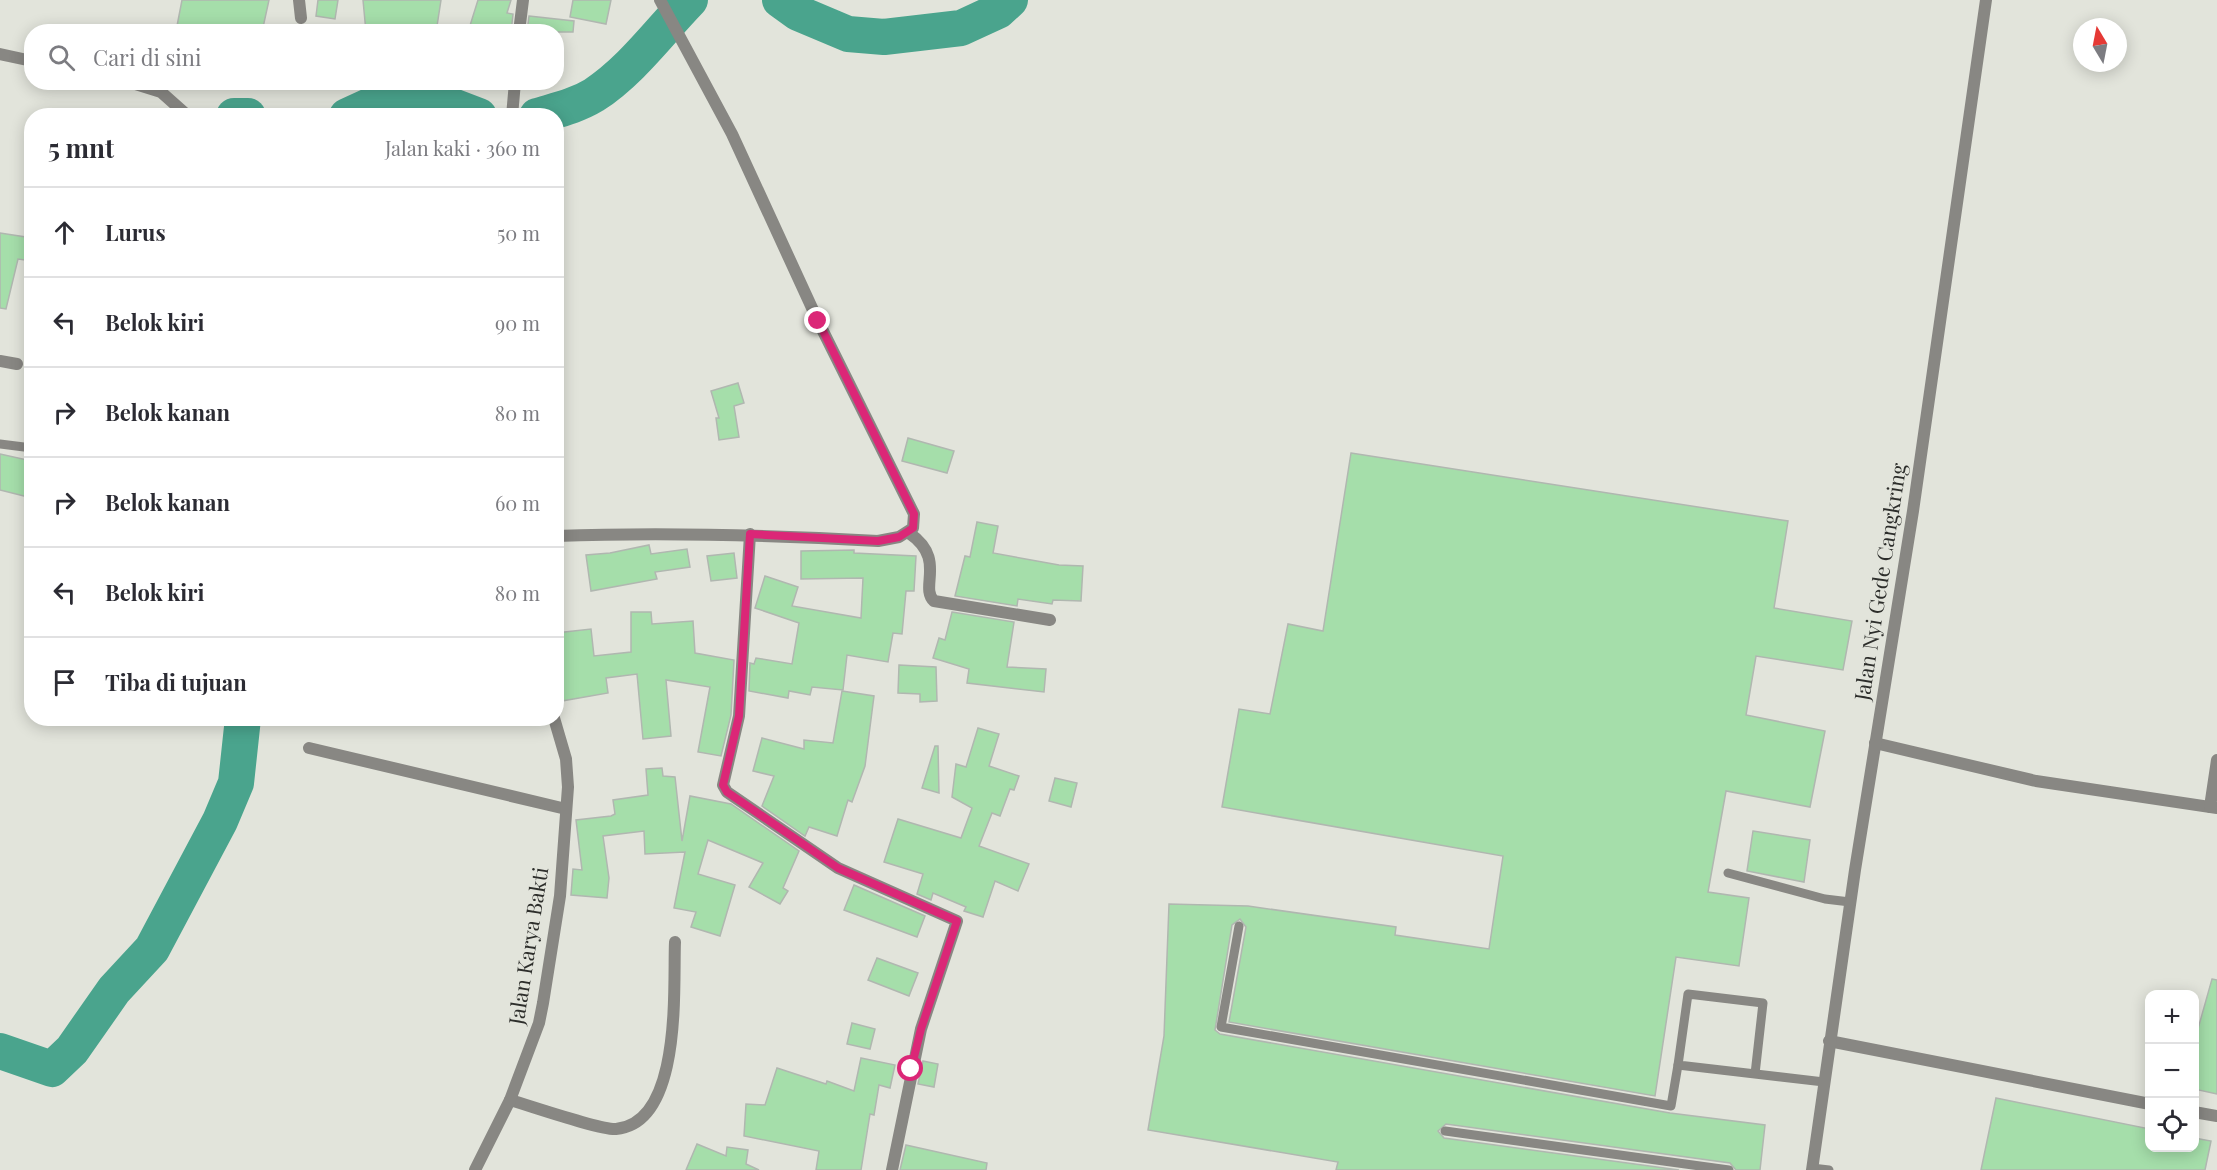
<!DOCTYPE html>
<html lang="id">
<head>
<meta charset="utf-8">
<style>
	body { margin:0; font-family:"Playfair Display",serif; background:#f2f2f3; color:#2b2b33 }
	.controls { position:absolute; right:18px; bottom:18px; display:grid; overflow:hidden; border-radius:12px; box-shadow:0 3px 15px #0003 }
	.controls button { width:54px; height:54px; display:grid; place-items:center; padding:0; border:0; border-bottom:2px solid #e1e1e2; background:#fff; color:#2b2b33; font:30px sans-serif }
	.compass { position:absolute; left:2073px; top:18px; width:54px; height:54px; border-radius:50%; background:#fff; box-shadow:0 3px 15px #0003; rotate:350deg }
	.stop { position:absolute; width:18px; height:18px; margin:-14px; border:4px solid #db2777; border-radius:50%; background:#fff }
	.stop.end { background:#db2777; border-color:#fff; box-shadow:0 2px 6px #0008 }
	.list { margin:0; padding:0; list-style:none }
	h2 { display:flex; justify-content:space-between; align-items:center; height:78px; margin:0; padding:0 24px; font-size:26px }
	h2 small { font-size:20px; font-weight:400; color:#7c7c81 }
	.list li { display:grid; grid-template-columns:39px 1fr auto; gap:18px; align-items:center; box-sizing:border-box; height:90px; padding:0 24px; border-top:2px solid #e1e1e2 }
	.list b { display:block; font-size:22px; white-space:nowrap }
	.list em { font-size:20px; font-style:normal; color:#7c7c81 }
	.icon { flex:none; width:33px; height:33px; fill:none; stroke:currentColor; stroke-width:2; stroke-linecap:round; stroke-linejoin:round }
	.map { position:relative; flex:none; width:2217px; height:1170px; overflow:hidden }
	.search { position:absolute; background:#fff; box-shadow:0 3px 15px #0003; left:24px; top:24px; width:540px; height:66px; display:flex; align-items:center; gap:15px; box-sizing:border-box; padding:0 21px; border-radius:24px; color:#7c7c81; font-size:22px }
	.panel { position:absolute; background:#fff; box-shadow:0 3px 15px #0003; left:24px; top:108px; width:540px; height:618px; border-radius:24px }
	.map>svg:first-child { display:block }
</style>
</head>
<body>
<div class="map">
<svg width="2217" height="1170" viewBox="0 0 2217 1170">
	<rect width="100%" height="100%" fill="#e2e4db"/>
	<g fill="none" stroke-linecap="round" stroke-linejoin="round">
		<g stroke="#4aa48d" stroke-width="36">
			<path d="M780 0 798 13 848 34 884 37 961 28 998 11 1010 0"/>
			<path d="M234 116H248"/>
			<path d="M347 116 371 105 424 95 479 116"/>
			<path d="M537 116C557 110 576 106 594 95 631 71 659 32 690 0"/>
			<path d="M0 1051 52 1069 72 1050 114 990 152 949 220 821 236 783 243 718"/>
		</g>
	</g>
	<g fill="#a5deaa" stroke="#b0b7b0" stroke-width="1.5">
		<path d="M182 0H269L262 32H205L177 26Z"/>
		<path d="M318 0H338L335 19 316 16Z"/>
		<path d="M363 0H441L437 26 380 25 381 30 366 32Z"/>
		<path d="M478 0H511L507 13 513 14 511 32H468Z"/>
		<path d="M573 0H611L606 24 570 17Z"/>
		<path d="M529 16 574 21 573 32H527Z"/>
		<path d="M0 233 32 238V261L18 259 6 309 0 308Z"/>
		<path d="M738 383 744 403 734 406 739 437 719 440 716 418H719L711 391Z"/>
		<path d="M908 438 954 451 947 473 902 461Z"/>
		<path d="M1351 453 1788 521 1774 608 1852 621 1843 670 1756 656 1746 715 1825 731 1810 807 1726 791 1708 892 1749 898 1739 966 1676 957 1655 1096 1229 1022 1246 927 1240 919 1232 925 1215 1030 1220 1034 1670 1113 1765 1125 1760 1170H1736L1730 1163 1446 1124 1438 1131 1444 1138 1679 1170H1336L1338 1162 1148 1130 1164 1036 1169 904 1248 906 1396 927 1395 935 1489 949 1503 856 1222 807 1239 709 1270 714 1288 624 1323 631Z"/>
		<path d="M0 454 32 461V498L0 490Z"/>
		<path d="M977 522 998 526 993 553 1059 565 1083 566 1081 601 1053 600 1052 604 1018 599 1017 606 955 596 965 556 970 557Z"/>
		<path d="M649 545 651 554 687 549 690 567 655 572 657 579 591 591 586 555 610 553Z"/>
		<path d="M854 550V553L916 556 914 591H906L902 634 893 633 888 662 847 655 843 690 812 687 810 695 789 691 788 698 749 691 750 663 754 664 756 658 792 664 799 623 755 608 765 576 798 587 792 606 861 618 863 578 801 579V551Z"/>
		<path d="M734 553 737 578 711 581 707 556Z"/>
		<path d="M631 612H651L652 624 693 621 695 653 734 660 731 715 721 756 698 752 710 687 666 680 671 736 643 739 637 674 606 678 608 693 556 702V633L591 629 594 656 631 652Z"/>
		<path d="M952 612 1014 622 1007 667 1046 669 1044 692 967 683 969 669 933 658 939 638 945 640Z"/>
		<path d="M899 665 936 667 937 701 920 702V694L898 693Z"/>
		<path d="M842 691 874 696 865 766 852 802 848 800 837 836 809 827 805 836 762 806 774 776 753 771 762 738 804 749V740L833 743Z"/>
		<path d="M978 728 999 734 989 766 1019 776 1014 790 1010 789 1000 816 992 813 979 846 1029 864 1018 891 995 881 983 917 964 911 966 907 933 893 931 900 917 894 923 874 884 862 898 819 961 838 972 808 952 797 956 764 966 767Z"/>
		<path d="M935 746H938L939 793 922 788Z"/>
		<path d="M662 768 663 776 675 777 682 841 690 796 731 804 799 851 783 888 788 891 780 904 749 887 763 863 708 840 698 874 735 885 720 936 691 927 696 912 674 908 685 852 645 854 644 831 603 836 609 878 607 898 571 895 573 869 582 870 576 820 611 816 615 814 613 800 648 795 646 769Z"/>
		<path d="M1055 778 1077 783 1071 807 1049 801Z"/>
		<path d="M1753 831 1810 840 1804 882 1747 871Z"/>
		<path d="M854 885 925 916 917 937 844 910Z"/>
		<path d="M877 958 918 973 909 996 868 980Z"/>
		<path d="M2212 979 2217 980V1094L2194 1089V1043Z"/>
		<path d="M852 1023 875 1029 870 1049 847 1044Z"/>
		<path d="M861 1058 895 1065 890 1088 879 1085 874 1115 870 1114 861 1170H816L819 1151 744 1136 746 1104 765 1105 777 1068 826 1084 827 1081 854 1091Z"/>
		<path d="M923 1061 938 1064 934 1087 918 1084Z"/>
		<path d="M1996 1098 2150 1129V1148H2194V1138L2211 1141 2205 1170H1981Z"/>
		<path d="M697 1144 726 1156 727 1147 748 1150 746 1164 759 1170H686Z"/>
		<path d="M906 1145 987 1163 986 1170H900Z"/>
	</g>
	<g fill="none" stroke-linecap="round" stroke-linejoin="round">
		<g stroke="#888783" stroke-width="9">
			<path d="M0 444 32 448"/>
			<path d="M1728 873 1825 899 1850 902"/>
			<path d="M1239 926 1221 1027 1671 1106 1678 1065"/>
			<path d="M1755 1074 1763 1003 1688 994 1678 1065 1824 1082"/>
			<path d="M1445 1131 1729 1170"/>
			<path d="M1812 1168 1829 1170"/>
		</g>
		<g stroke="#888783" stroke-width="12">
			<path d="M299 0 301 18"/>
			<path d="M519 32 523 0"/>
			<path d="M0 54 32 61"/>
			<path d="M129 82 161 92 188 116"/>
			<path d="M512 116 515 82"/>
			<path d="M0 361 17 364"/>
			<path d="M909 533C947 559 919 587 934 601L1050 620"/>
			<path d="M750 534 739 716 723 785 727 792 838 868 957 921 921 1029 892 1170"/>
			<path d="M556 536C664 532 771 535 878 541L899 537 913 528 914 514 818 321 732 134 660 0"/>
			<path d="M1875 743 2036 781 2217 808"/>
			<path d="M309 748 566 809"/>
			<path d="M2210 807 2217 760"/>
			<path d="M1829 1041 2150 1104"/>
			<path d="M510 1100C531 1106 600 1130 616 1129 683 1123 673 986 675 942"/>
			<path d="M2194 1112 2217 1116"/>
			<path d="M475 1170 510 1100 539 1023 543 1003 560 896 568 787 566 759 554 718"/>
			<path d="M1812 1170 1855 870 1913 511 1986 0"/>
		</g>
	</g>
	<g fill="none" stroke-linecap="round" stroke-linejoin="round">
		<path stroke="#db2777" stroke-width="8" d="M818 321 914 514 913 528 899 537 878 541 750 534 739 716 723 785 727 792 838 868 957 921 921 1029 911 1069"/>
	</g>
	<g text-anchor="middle" stroke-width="4.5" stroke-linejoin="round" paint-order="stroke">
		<g font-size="21" fill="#2d2e2b" stroke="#e2e4db">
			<text transform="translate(1881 582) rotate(-81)" y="7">Jalan Nyi Gede Cangkring</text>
			<text transform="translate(529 946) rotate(-81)" y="7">Jalan Karya Bakti</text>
		</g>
	</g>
</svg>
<div class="controls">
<button>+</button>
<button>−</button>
<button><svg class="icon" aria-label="locate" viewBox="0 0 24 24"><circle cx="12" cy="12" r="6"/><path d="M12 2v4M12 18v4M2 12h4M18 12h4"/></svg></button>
</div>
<svg class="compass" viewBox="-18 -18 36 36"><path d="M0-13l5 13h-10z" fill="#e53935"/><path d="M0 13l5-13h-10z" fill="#7c7c81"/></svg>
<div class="stop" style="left:911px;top:1069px"></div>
<div class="stop end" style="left:818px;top:321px"></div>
<div class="search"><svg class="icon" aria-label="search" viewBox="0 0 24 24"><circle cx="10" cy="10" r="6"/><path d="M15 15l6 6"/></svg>Cari di sini</div>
<section class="panel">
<h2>5 mnt<small>Jalan kaki · 360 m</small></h2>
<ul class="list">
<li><svg class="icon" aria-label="ahead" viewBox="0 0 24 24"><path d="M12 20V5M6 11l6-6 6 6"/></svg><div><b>Lurus</b></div><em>50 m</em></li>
<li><svg class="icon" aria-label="left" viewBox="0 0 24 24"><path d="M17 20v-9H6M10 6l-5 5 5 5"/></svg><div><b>Belok kiri</b></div><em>90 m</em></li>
<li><svg class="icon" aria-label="right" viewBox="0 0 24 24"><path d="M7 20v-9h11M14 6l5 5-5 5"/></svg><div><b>Belok kanan</b></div><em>80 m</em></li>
<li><svg class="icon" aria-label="right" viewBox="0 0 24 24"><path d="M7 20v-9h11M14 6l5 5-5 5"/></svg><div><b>Belok kanan</b></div><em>60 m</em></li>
<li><svg class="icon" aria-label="left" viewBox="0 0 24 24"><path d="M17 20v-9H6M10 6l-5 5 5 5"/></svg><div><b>Belok kiri</b></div><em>80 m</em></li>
<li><svg class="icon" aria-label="arrive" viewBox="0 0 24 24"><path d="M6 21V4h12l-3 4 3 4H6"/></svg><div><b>Tiba di tujuan</b></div></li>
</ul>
</section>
</div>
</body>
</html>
